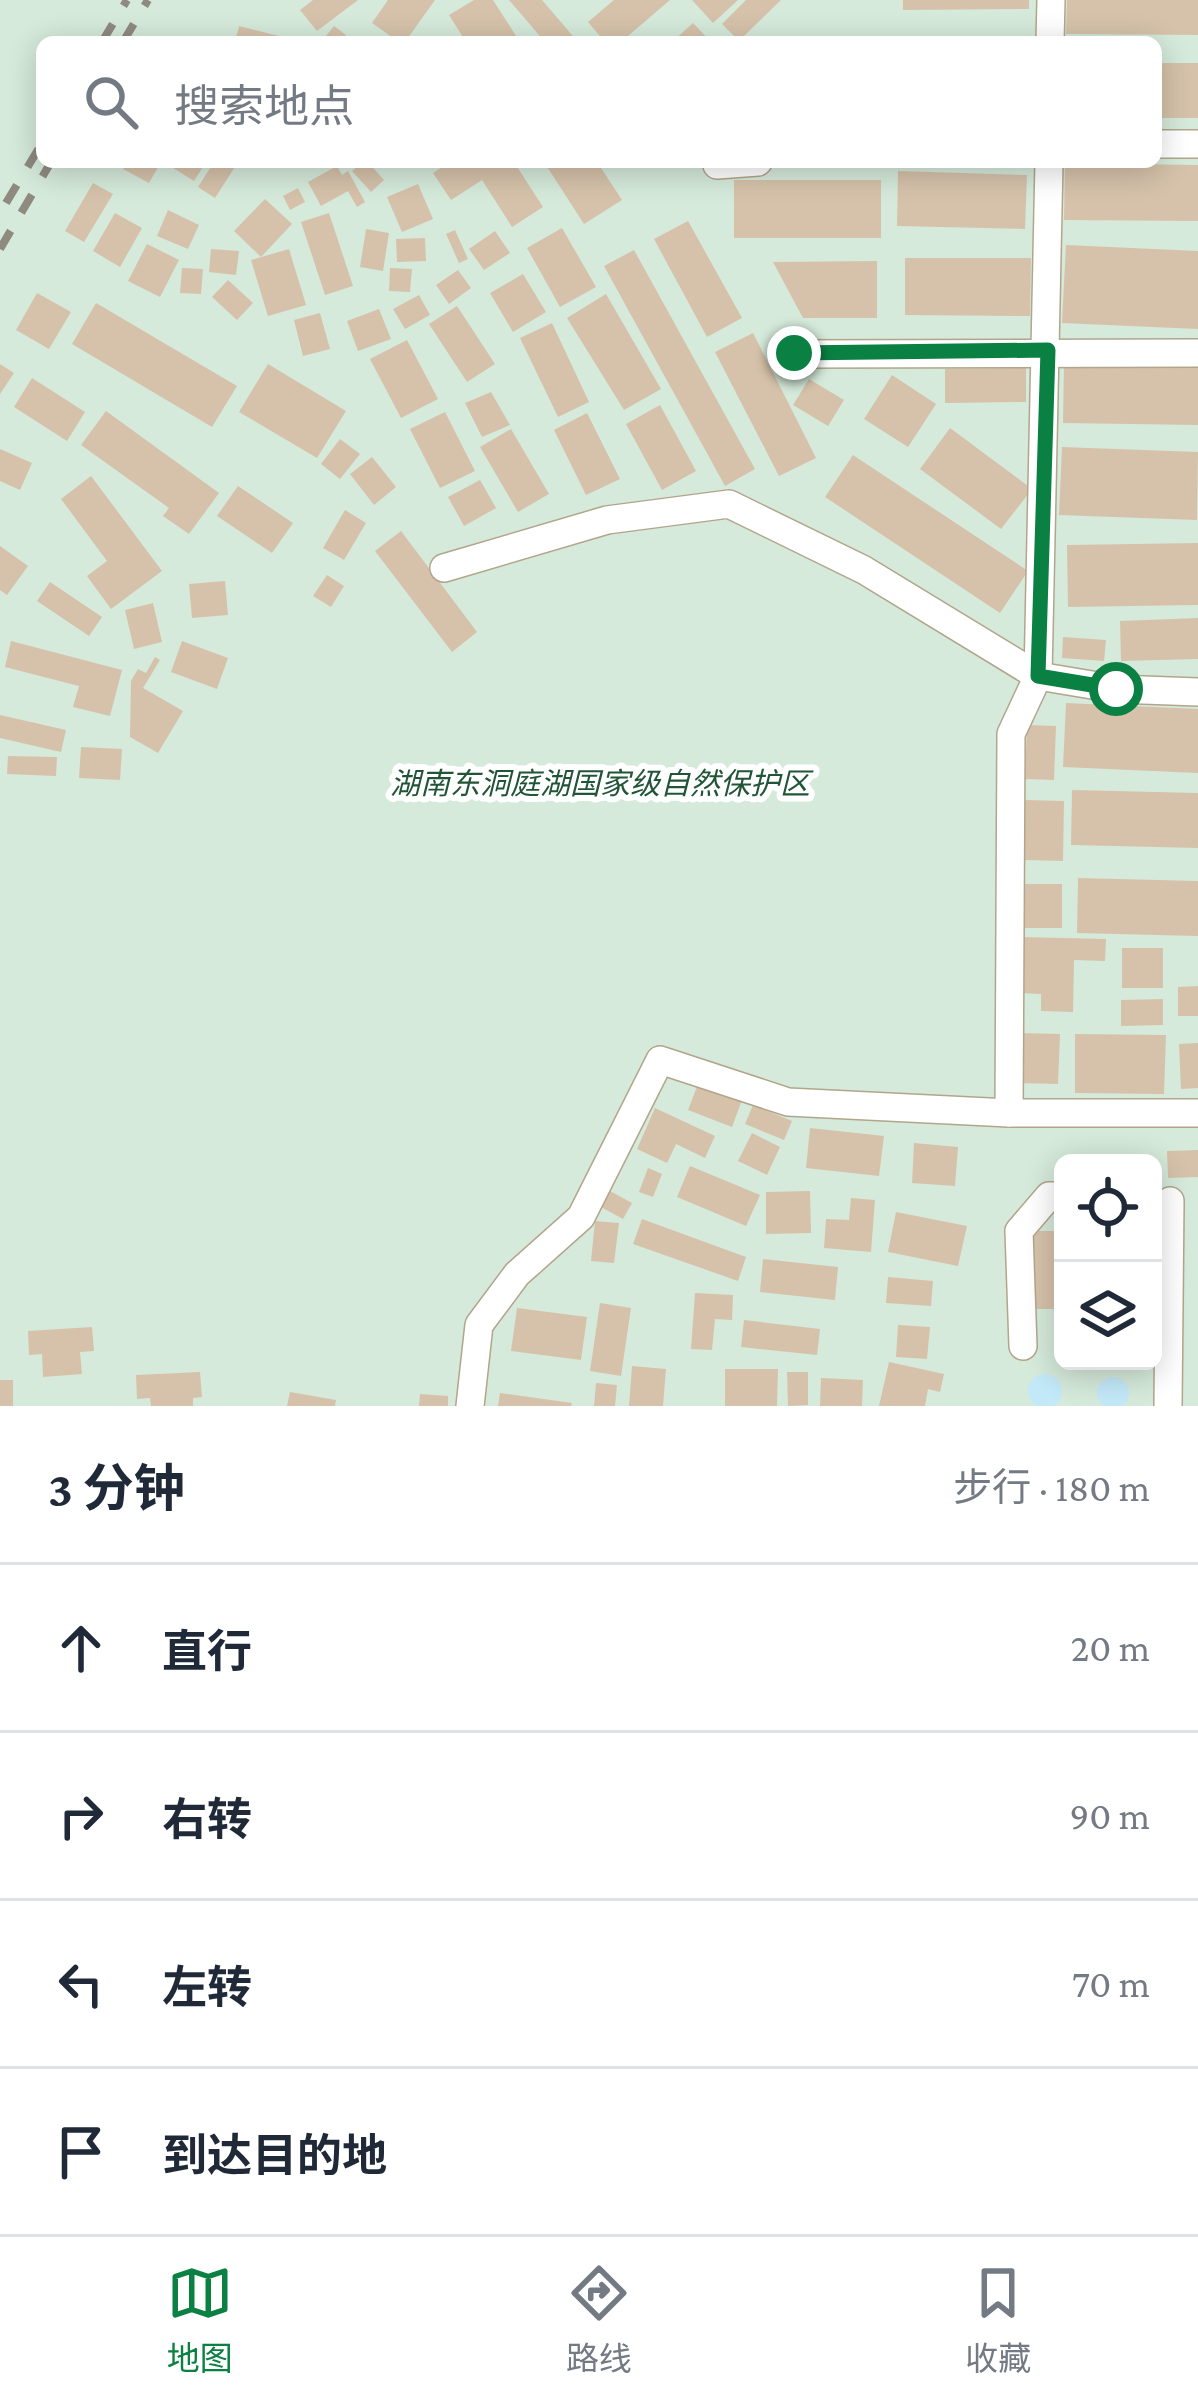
<!DOCTYPE html>
<html lang="zh">
<head>
<meta charset="utf-8">
<style>
	body { margin:0; font-family:"Crimson Pro","Noto Sans SC",serif; background:#f2f2f3; color:#1f2937 }
	.controls { position:absolute; right:36px; bottom:36px; display:grid; overflow:hidden; border-radius:18px; box-shadow:0 6px 30px #0003 }
	.controls button { width:108px; height:108px; display:grid; place-items:center; padding:0; border:0; border-bottom:3px solid #e0e1e3; background:#fff; color:#1f2937; font:60px sans-serif }
	.stop { position:absolute; width:36px; height:36px; margin:-27px; border:9px solid #0b8043; border-radius:50%; background:#fff }
	.stop.end { background:#0b8043; border-color:#fff; box-shadow:0 3px 12px #0008 }
	.list { margin:0; padding:0; list-style:none }
	h2 { display:flex; justify-content:space-between; align-items:center; height:156px; margin:0; padding:0 48px; font-size:51px }
	h2 small { font-size:39px; font-weight:400; color:#747a83 }
	.list li { display:grid; grid-template-columns:78px 1fr auto; gap:36px; align-items:center; box-sizing:border-box; height:168px; padding:0 48px; border-top:3px solid #e0e1e3 }
	.list b { display:block; font-size:45px; white-space:nowrap }
	.list em { font-size:39px; font-style:normal; color:#747a83 }
	.icon { flex:none; width:66px; height:66px; fill:none; stroke:currentColor; stroke-width:2; stroke-linecap:round; stroke-linejoin:round }
	.map { position:relative; flex:none; width:1198px; height:1406px; overflow:hidden }
	.search { position:absolute; background:#fff; box-shadow:0 6px 30px #0003; left:36px; right:36px; top:36px; height:132px; display:flex; align-items:center; gap:30px; box-sizing:border-box; padding:0 42px; border-radius:18px; color:#747a83; font-size:45px }
	.sheet { height:828px; background:#fff }
	nav { display:flex; justify-content:space-around; align-items:center; box-sizing:border-box; height:168px; border-top:3px solid #e0e1e3; background:#fff; font-size:33px; color:#747a83 }
	nav a { display:grid; justify-items:center; gap:6px }
	nav .on { color:#0b8043 }
	.map>svg:first-child { display:block }
</style>
</head>
<body>
<div class="map">
<svg width="1198" height="1406" viewBox="0 0 1198 1406">
	<rect width="100%" height="100%" fill="#fdf8ed"/>
	<path fill="#d5eadb" fill-rule="evenodd" d="M0 0H1198V1406H0ZM42 42H1156V162H42ZM1063 1163H1153V1361H1063Z"/>
	<g fill="#c3e8f8">
		<circle cx="1045" cy="1391" r="17"/>
		<circle cx="1113" cy="1393" r="16"/>
	</g>
	<g fill="#d6c2aa">
		<path d="M313 0H358L317 31 300 10Z"/>
		<path d="M388 0H435L405 42H399L372 23Z"/>
		<path d="M474 0H493L520 42H466L449 15Z"/>
		<path d="M509 0H542L578 42H545Z"/>
		<path d="M614 0H670L621 42H605L588 22Z"/>
		<path d="M692 0H738L713 23Z"/>
		<path d="M746 0H781L739 41 722 24Z"/>
		<path d="M903 0H1029V9L903 10Z"/>
		<path d="M1067 0H1198V35L1066 34Z"/>
		<path d="M693 23 711 42H672Z"/>
		<path d="M239 26 295 40V42H235Z"/>
		<path d="M334 26 346 35 340 42H321Z"/>
		<rect x="1156" y="63" width="42" height="55"/>
		<path d="M127 162H161L149 183 123 169Z"/>
		<path d="M173 162H206L194 181 170 166Z"/>
		<path d="M214 162H238L215 198 198 187Z"/>
		<path d="M362 162H368L384 180 371 192 352 171Z"/>
		<path d="M450 162H514L543 207 512 227 482 180 451 200 433 173Z"/>
		<path d="M544 162H597L622 200 584 224Z"/>
		<path d="M1065 163 1198 165V221L1064 220Z"/>
		<path d="M337 166 342 175 348 171 365 202 357 207 348 191 321 206 308 182Z"/>
		<path d="M898 171 1027 175 1025 229 897 226Z"/>
		<rect x="734" y="180" width="147" height="58"/>
		<path d="M93 183 113 194 84 242 65 231Z"/>
		<path d="M418 184 433 219 402 232 387 197Z"/>
		<path d="M298 188 305 202 290 210 283 196Z"/>
		<path d="M265 199 292 224 261 257 234 231Z"/>
		<path d="M168 210 199 225 188 249 157 236Z"/>
		<path d="M115 213 142 228 120 267 93 251Z"/>
		<path d="M329 213 353 286 325 295 301 222Z"/>
		<path d="M688 221 742 318 707 337 654 239Z"/>
		<path d="M562 228 596 287 560 307 527 248Z"/>
		<path d="M366 229 389 233 383 271 360 267Z"/>
		<path d="M455 230 468 259 459 263 446 234Z"/>
		<path d="M495 231 510 253 484 270 469 249Z"/>
		<path d="M425 238 426 261 397 262 396 239Z"/>
		<path d="M147 244 179 260 160 297 128 281Z"/>
		<path d="M1066 245 1198 251V329L1062 323Z"/>
		<path d="M211 249 239 251 236 275 209 272Z"/>
		<path d="M289 249 306 305 268 316 251 260Z"/>
		<path d="M634 250 755 469 725 486 604 266Z"/>
		<path d="M905 258H1031L1030 316 905 315Z"/>
		<path d="M877 261V318H803L773 262Z"/>
		<path d="M182 268 203 269 201 294 180 293Z"/>
		<path d="M390 268 412 269 410 292 389 291Z"/>
		<path d="M458 270 471 288 449 304 436 285Z"/>
		<path d="M523 274 546 312 513 332 490 293Z"/>
		<path d="M228 280 253 303 237 320 212 297Z"/>
		<path d="M37 293 71 312 49 349 16 330Z"/>
		<path d="M606 294 661 389 624 410 567 318Z"/>
		<path d="M419 295 430 315 405 329 393 309Z"/>
		<path d="M96 303 237 386 212 427 72 344Z"/>
		<path d="M457 306 495 364 467 382 429 324Z"/>
		<path d="M379 309 391 339 358 351 347 321Z"/>
		<path d="M320 313 330 349 303 356 294 320Z"/>
		<path d="M552 323 589 402 558 417 520 338Z"/>
		<path d="M753 333 816 458 779 476 715 352Z"/>
		<path d="M407 340 438 399 401 418 370 359Z"/>
		<path d="M1064 362 1198 364V425L1063 423Z"/>
		<path d="M0 364 14 373 0 394Z"/>
		<path d="M268 364 346 411 317 458 239 412Z"/>
		<path d="M1026 368V402L945 403V369Z"/>
		<path d="M892 375 936 404 908 447 864 419Z"/>
		<path d="M32 378 85 412 67 441 14 407Z"/>
		<path d="M809 379 844 400 828 426 793 405Z"/>
		<path d="M491 392 510 425 482 437 465 403Z"/>
		<path d="M660 405 696 471 662 490 626 424Z"/>
		<path d="M106 411 219 493 189 534 163 516 169 508 81 445Z"/>
		<path d="M445 412 475 471 440 488 410 429Z"/>
		<path d="M587 413 620 479 586 495 554 430Z"/>
		<path d="M950 428 1032 489 1001 529 920 469Z"/>
		<path d="M511 429 549 494 518 512 480 447Z"/>
		<path d="M340 439 360 454 340 479 321 464Z"/>
		<path d="M1062 447 1198 452 1197 520 1059 515Z"/>
		<path d="M0 449 32 463 20 490 0 481Z"/>
		<path d="M853 455 1028 571 1000 613 825 497Z"/>
		<path d="M372 457 396 487 374 505 350 474Z"/>
		<path d="M91 476 162 571 111 609 87 576 107 561 61 499Z"/>
		<path d="M480 480 496 508 464 526 448 497Z"/>
		<path d="M238 486 293 523 272 553 217 516Z"/>
		<path d="M345 510 366 523 344 560 323 548Z"/>
		<path d="M401 531 477 632 452 652 375 551Z"/>
		<path d="M1198 543V605L1068 607 1067 545Z"/>
		<path d="M0 546 28 566 7 595 0 590Z"/>
		<path d="M327 575 344 586 331 607 313 596Z"/>
		<path d="M225 581 228 615 192 618 189 584Z"/>
		<path d="M50 582 102 617 89 636 37 601Z"/>
		<path d="M153 603 162 642 134 649 125 610Z"/>
		<path d="M1198 618V659L1121 661 1120 621Z"/>
		<path d="M1063 637 1106 640 1104 661 1062 658Z"/>
		<path d="M11 641 122 670 110 716 73 707 79 686 5 667Z"/>
		<path d="M182 641 228 658 217 689 171 672Z"/>
		<path d="M155 657 160 660 143 688 183 711 158 753 130 737 131 681 138 669 146 673Z"/>
		<path d="M1066 703 1198 709V773L1063 767Z"/>
		<path d="M0 715 66 730 61 752 0 738Z"/>
		<path d="M1027 725 1056 726 1054 780 1025 779Z"/>
		<path d="M81 747 122 749 120 780 79 778Z"/>
		<path d="M8 756 57 757 56 776 7 774Z"/>
		<path d="M1072 790 1198 793V848L1071 845Z"/>
		<path d="M1025 800 1064 801 1063 861 1024 860Z"/>
		<path d="M1078 878 1198 881V936L1077 933Z"/>
		<rect x="1023" y="884" width="39" height="44"/>
		<path d="M1021 937 1106 939 1105 961 1074 960 1073 1012 1041 1011V994L1020 993Z"/>
		<rect x="1122" y="948" width="41" height="40"/>
		<path d="M1198 986V1016H1178V987Z"/>
		<path d="M1163 999V1025L1121 1026V1000Z"/>
		<path d="M1018 1033 1060 1034 1058 1084 1017 1083Z"/>
		<path d="M1075 1034 1166 1035 1164 1094 1075 1093Z"/>
		<path d="M1198 1043V1088L1181 1089 1179 1044Z"/>
		<path d="M698 1084 742 1100 732 1127 688 1110Z"/>
		<path d="M753 1105 792 1121 784 1140 745 1124Z"/>
		<path d="M655 1108 715 1136 705 1158 676 1144 667 1163 637 1149Z"/>
		<path d="M810 1128 884 1136 879 1176 806 1168Z"/>
		<path d="M752 1133 780 1147 767 1175 738 1161Z"/>
		<path d="M914 1143 958 1147 955 1186 912 1183Z"/>
		<path d="M1198 1150V1177L1168 1178 1167 1151Z"/>
		<path d="M690 1166 760 1195 746 1226 677 1197Z"/>
		<path d="M648 1168 662 1174 653 1197 639 1192Z"/>
		<path d="M610 1191 632 1203 623 1219 601 1207Z"/>
		<path d="M810 1191 811 1233 766 1234V1192Z"/>
		<path d="M851 1198 875 1200 871 1252 824 1248 826 1219 849 1220Z"/>
		<path d="M896 1212 967 1226 958 1266 888 1252Z"/>
		<path d="M642 1219 746 1257 738 1281 633 1244Z"/>
		<path d="M595 1221 619 1223 614 1263 591 1261Z"/>
		<rect x="1034" y="1231" width="29" height="78"/>
		<path d="M763 1259 838 1267 835 1300 760 1292Z"/>
		<path d="M888 1277 933 1281 931 1306 886 1303Z"/>
		<path d="M695 1293 733 1295 732 1320 715 1319 712 1350 691 1349Z"/>
		<path d="M600 1303 631 1308 621 1376 590 1371Z"/>
		<path d="M517 1308 587 1317 581 1360 511 1351Z"/>
		<path d="M744 1320 820 1329 817 1355 741 1347Z"/>
		<path d="M898 1325 930 1327 927 1359 896 1357Z"/>
		<path d="M92 1327 94 1351 80 1352 82 1374 43 1377 42 1354 29 1355 28 1331Z"/>
		<path d="M889 1362 944 1374 940 1392 928 1389 925 1406H879Z"/>
		<path d="M632 1366 666 1369 663 1406H629Z"/>
		<path d="M725 1369H778L777 1406H725Z"/>
		<path d="M200 1372 202 1397 193 1398V1406H151L150 1398 137 1399 136 1375Z"/>
		<path d="M787 1372H808V1405L788 1406Z"/>
		<path d="M821 1378 863 1380 862 1406H820Z"/>
		<rect x="0" y="1380" width="13" height="26"/>
		<path d="M596 1383 617 1385 615 1406H594Z"/>
		<path d="M290 1392 336 1400 335 1406H287Z"/>
		<path d="M500 1393 572 1403 571 1406H498Z"/>
		<path d="M420 1394 448 1396V1406H419Z"/>
	</g>
	<g fill="none" stroke-linecap="round" stroke-linejoin="round">
		<g stroke="#b2a58b" stroke-width="30">
			<g id="minor">
				<path d="M1050 42 1051 0"/>
				<path d="M1156 144H1198"/>
				<path d="M717 165 758 162"/>
				<path d="M794 354 1198 353"/>
				<path d="M444 568 607 520 729 504 864 570 1038 676 1116 689 1198 692"/>
				<path d="M1009 1113 1011 734 1038 676 1049 162"/>
				<path d="M1023 1346 1019 1231 1049 1196H1063"/>
				<path d="M470 1406 479 1325 517 1274 581 1217 660 1060 788 1102 1009 1113H1198"/>
				<path d="M1168 1406 1170 1201"/>
			</g>
		</g>
		<use href="#minor" stroke="#fff" stroke-width="27"/>
		<g stroke="#8f8a80" stroke-width="8" stroke-dasharray="21 21" stroke-linecap="butt">
			<path d="M102 42 127 0"/>
			<path d="M123 42 148 0"/>
			<path d="M6 203 42 143"/>
			<path d="M0 249 51 162"/>
		</g>
	</g>
	<g fill="none" stroke-linecap="round" stroke-linejoin="round">
		<path stroke="#0b8043" stroke-width="15" d="M794 353 1048 350 1038 676 1116 689"/>
	</g>
	<g text-anchor="middle" stroke-width="12" stroke-linejoin="round" paint-order="stroke">
		<g font-size="30" font-style="italic" fill="#225537" stroke="#fff">
			<text x="600" y="794">湖南东洞庭湖国家级自然保护区</text>
		</g>
	</g>
</svg>
<div class="controls">
<button><svg class="icon" aria-label="locate" viewBox="0 0 24 24"><circle cx="12" cy="12" r="6"/><path d="M12 2v4M12 18v4M2 12h4M18 12h4"/></svg></button>
<button><svg class="icon" aria-label="layers" viewBox="0 0 24 24"><path d="M12 4l9 5-9 5-9-5zM3 14l9 5 9-5"/></svg></button>
</div>
<div class="stop" style="left:1116px;top:689px"></div>
<div class="stop end" style="left:794px;top:353px"></div>
<div class="search"><svg class="icon" aria-label="search" viewBox="0 0 24 24"><circle cx="10" cy="10" r="6"/><path d="M15 15l6 6"/></svg>搜索地点</div>
</div>
<section class="sheet">
<h2>3 分钟<small>步行 · 180 m</small></h2>
<ul class="list">
<li><svg class="icon" aria-label="ahead" viewBox="0 0 24 24"><path d="M12 20V5M6 11l6-6 6 6"/></svg><div><b>直行</b></div><em>20 m</em></li>
<li><svg class="icon" aria-label="right" viewBox="0 0 24 24"><path d="M7 20v-9h11M14 6l5 5-5 5"/></svg><div><b>右转</b></div><em>90 m</em></li>
<li><svg class="icon" aria-label="left" viewBox="0 0 24 24"><path d="M17 20v-9H6M10 6l-5 5 5 5"/></svg><div><b>左转</b></div><em>70 m</em></li>
<li><svg class="icon" aria-label="arrive" viewBox="0 0 24 24"><path d="M6 21V4h12l-3 4 3 4H6"/></svg><div><b>到达目的地</b></div></li>
</ul>
</section>
<nav>
<a class="on"><svg class="icon" aria-label="map" viewBox="0 0 24 24"><path d="M3 6l6-2 6 2 6-2v14l-6 2-6-2-6 2zM9 4v14M15 6v14"/></svg>地图</a>
<a><svg class="icon" aria-label="directions" viewBox="0 0 24 24"><path d="M12 3l9 9-9 9-9-9zM9 14v-3h6M13 9l2 2-2 2"/></svg>路线</a>
<a><svg class="icon" aria-label="saved" viewBox="0 0 24 24"><path d="M7 4h10v16l-5-4-5 4z"/></svg>收藏</a>
</nav>
</body>
</html>
